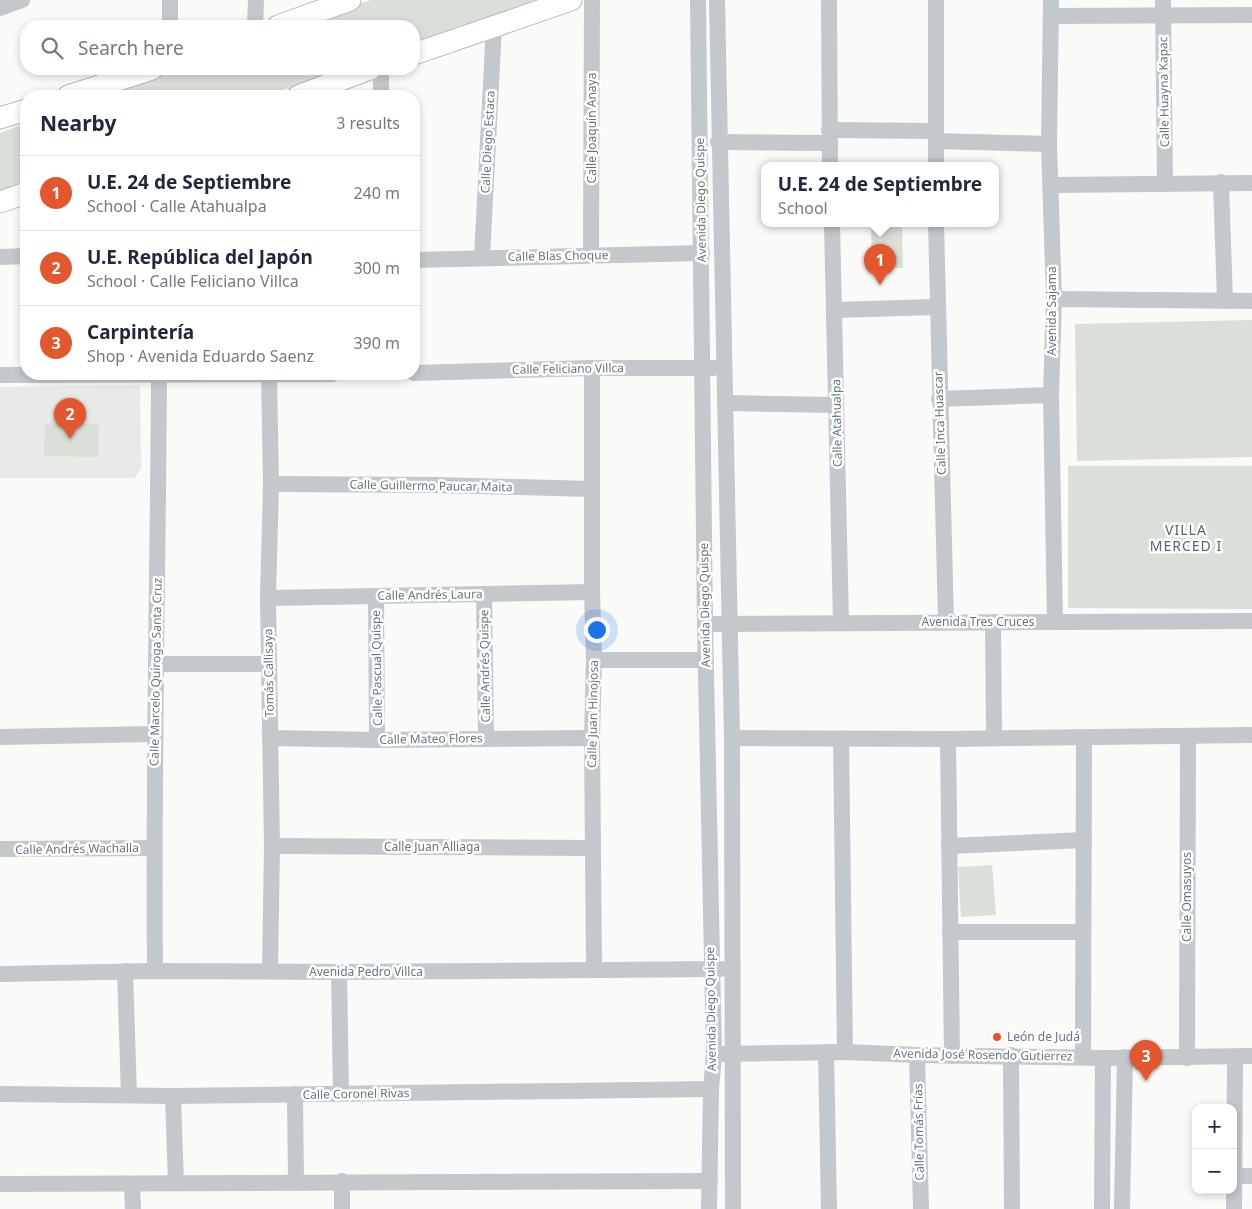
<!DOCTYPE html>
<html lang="en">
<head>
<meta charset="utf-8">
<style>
	body { margin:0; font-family:"Noto Sans",sans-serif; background:#f2f2f3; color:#1f2937 }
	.controls { position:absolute; right:15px; bottom:15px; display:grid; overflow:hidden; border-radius:10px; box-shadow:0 2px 8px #0003 }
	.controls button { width:45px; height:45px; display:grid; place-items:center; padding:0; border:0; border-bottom:1px solid #e0e1e3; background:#fff; color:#1f2937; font:25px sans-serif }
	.you { position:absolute; left:596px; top:629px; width:18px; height:18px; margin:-12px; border:4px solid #fff; border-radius:50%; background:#1a73e8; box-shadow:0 0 0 8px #1a73e833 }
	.badge { display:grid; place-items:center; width:32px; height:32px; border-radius:50%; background:#e4572e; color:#fff; font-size:16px; font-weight:700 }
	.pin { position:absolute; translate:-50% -41px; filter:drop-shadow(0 1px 2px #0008) }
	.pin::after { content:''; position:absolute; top:26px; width:18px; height:15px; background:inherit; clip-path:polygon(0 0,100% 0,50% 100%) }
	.popup { position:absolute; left:761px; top:162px; width:238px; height:65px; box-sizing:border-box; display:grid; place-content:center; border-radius:10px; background:#fff; filter:drop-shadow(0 1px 4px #0005); font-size:16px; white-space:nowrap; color:#747a83 }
	.popup b { font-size:19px; color:#1f2937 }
	.popup::after { content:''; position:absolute; left:50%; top:100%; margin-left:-10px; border:10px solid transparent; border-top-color:#fff }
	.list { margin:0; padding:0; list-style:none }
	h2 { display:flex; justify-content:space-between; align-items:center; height:65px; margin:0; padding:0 20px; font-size:21px }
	h2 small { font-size:16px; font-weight:400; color:#747a83 }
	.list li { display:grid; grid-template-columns:32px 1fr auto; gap:15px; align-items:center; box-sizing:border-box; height:75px; padding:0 20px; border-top:1px solid #e0e1e3 }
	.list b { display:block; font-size:19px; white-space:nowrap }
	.list p { margin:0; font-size:16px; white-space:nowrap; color:#747a83 }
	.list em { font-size:16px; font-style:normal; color:#747a83 }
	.icon { flex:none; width:28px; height:28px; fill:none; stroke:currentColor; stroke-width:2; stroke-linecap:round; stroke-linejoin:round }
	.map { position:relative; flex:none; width:1252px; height:1209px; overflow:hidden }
	.search { position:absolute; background:#fff; box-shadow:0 2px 8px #0003; left:20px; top:20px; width:400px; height:55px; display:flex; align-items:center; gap:12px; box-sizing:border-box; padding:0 18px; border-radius:20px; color:#747a83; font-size:19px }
	.panel { position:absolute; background:#fff; box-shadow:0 2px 8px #0003; left:20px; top:90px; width:400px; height:290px; border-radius:20px }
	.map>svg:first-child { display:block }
</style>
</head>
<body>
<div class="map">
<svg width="1252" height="1209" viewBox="0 0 1252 1209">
	<rect width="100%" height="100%" fill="#fafaf8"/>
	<path fill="#e8e9e9" d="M140 385 141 469 134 478H0V387Z"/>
	<g fill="#dadfd7">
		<path d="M371 0H536L414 43V26H297Z"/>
		<path d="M179 69H343L265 96H102Z"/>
		<path d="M26 123V181L0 191V133Z"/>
		<path d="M871 224H902L903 268H872Z"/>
		<path d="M1252 320V457L1077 461 1075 324Z"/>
		<path d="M45 423 99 424 98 457 44 456Z"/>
		<path d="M1068 466H1252V609L1068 608Z"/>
		<path d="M992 865 996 915 961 917 958 867Z"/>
	</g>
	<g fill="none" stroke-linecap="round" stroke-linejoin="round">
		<g stroke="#b5babe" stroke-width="23">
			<g id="major">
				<path d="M278 26 350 0"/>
				<path d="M414 54 571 0"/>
				<path d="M68 96 152 69"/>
				<path d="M298 96 370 69"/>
				<path d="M0 118 26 110"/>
				<path d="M0 202 26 193"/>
			</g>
		</g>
		<g stroke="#c3c8cc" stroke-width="16">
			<path d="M170 0V26"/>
			<path d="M698 0 705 624 714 1055 711 1089 709 1209"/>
			<path d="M717 0 732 738 733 1209"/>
			<path d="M829 0 830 166"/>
			<path d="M1051 0 1049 144 1054 299 1051 395 1055 622"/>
			<path d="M1163 0 1165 184"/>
			<path d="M0 8 22 0"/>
			<path d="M1051 16 1252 15"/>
			<path d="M255 26 256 0"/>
			<path d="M381 96V69"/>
			<path d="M829 130 935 131"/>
			<path d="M936 141 1049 144"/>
			<path d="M718 142 830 143"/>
			<path d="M936 166V0"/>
			<path d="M1221 182 1225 301"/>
			<path d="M1051 185 1252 183"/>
			<path d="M832 224 841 622"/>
			<path d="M936 224 946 622"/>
			<path d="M591 255 592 0"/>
			<path d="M0 257 26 256"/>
			<path d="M482 257 494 26"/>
			<path d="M414 260 702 253"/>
			<path d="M1054 299 1252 301"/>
			<path d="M834 310 937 307"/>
			<path d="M592 368V592L594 660 592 738 594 970"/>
			<path d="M414 373 592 368H713"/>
			<path d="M0 375 332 374"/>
			<path d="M269 375 271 484 268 598 272 846 270 971"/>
			<path d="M939 399 1051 395"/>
			<path d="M725 403 836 405"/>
			<path d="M271 484 435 485 592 489"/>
			<path d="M484 595 486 738"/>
			<path d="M376 596 377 740"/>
			<path d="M268 598 592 592"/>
			<path d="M993 622 994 738"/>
			<path d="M705 624 1252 621"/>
			<path d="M594 660H706"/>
			<path d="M157 664H269"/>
			<path d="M0 737 154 734"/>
			<path d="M270 738 377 740 592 738"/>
			<path d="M732 738 948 739 1252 735"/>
			<path d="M841 739 845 1052"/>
			<path d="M948 739 952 1056"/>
			<path d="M272 846 592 848"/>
			<path d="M949 846 1084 840"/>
			<path d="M0 849 154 848"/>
			<path d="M950 932H1083"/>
			<path d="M125 971 129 1095"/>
			<path d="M155 971C153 772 158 573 159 374"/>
			<path d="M339 972 341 1093"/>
			<path d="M0 974 155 971 339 972 721 969"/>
			<path d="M826 1052 829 1209"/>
			<path d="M722 1054 845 1052 917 1055 1103 1058 1252 1056"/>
			<path d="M917 1055 921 1209"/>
			<path d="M1011 1055 1012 1209"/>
			<path d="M1083 1056 1084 738"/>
			<path d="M1187 1058 1188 736"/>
			<path d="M0 1094 173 1096 711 1089"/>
			<path d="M295 1094 296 1182"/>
			<path d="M173 1096 176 1183"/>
			<path d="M1234 1176H1252"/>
			<path d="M0 1184 710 1181"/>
			<path d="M132 1184 133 1209"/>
			<path d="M342 1209V1181"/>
			<path d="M1102 1209 1103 1058"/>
			<path d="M1122 1209 1125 1057"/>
			<path d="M1234 1209 1235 1057"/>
		</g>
		<use href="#major" stroke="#fff" stroke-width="21"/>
	</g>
	<circle fill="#e4572e" stroke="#fff" stroke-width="2" cx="997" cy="1037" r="5"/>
	<g text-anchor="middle" stroke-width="5" stroke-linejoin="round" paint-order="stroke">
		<g font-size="12" fill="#657683" stroke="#fff">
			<text transform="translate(1164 92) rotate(-91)" y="4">Calle Huayna Kapac</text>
			<text transform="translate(592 128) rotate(-90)" y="4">Calle Joaquín Anaya</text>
			<text transform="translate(488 142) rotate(-87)" y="4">Calle Diego Estaca</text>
			<text transform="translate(701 200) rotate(-91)" y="4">Avenida Diego Quispe</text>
			<text transform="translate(558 256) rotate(-1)" y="4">Calle Blas Choque</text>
			<text transform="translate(1052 311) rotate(-90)" y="4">Avenida Sajama</text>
			<text transform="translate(568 369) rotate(-1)" y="4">Calle Feliciano Villca</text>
			<text transform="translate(837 423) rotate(-91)" y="4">Calle Atahualpa</text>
			<text transform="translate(940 423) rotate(-92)" y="4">Calle Inca Huascar</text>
			<text transform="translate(431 486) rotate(1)" y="4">Calle Guillermo Paucar Maita</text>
			<text transform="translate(430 595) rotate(-1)" y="4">Calle Andrés Laura</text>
			<text transform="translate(705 605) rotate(-91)" y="4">Avenida Diego Quispe</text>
			<text x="978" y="626">Avenida Tres Cruces</text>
			<text transform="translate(485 666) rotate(-91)" y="4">Calle Andrés Quispe</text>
			<text transform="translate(377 668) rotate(-91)" y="4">Calle Pascual Quispe</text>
			<text transform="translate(156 672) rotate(-89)" y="4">Calle Marcelo Quiroga Santa Cruz</text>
			<text transform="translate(269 673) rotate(-91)" y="4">Tomás Callisaya</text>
			<text transform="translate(593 714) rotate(-89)" y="4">Calle Juan Hinojosa</text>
			<text transform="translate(431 739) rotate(-1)" y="4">Calle Mateo Flores</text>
			<text x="432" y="851">Calle Juan Alliaga</text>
			<text transform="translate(77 849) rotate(-1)" y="4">Calle Andrés Wachalla</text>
			<text transform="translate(1187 897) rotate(-90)" y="4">Calle Omasuyos</text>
			<text x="366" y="976">Avenida Pedro Villca</text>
			<text transform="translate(711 1009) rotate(-91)" y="4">Avenida Diego Quispe</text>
			<text transform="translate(983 1055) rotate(1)" y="4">Avenida José Rosendo Gutierrez</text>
			<text transform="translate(356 1094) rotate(-1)" y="4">Calle Coronel Rivas</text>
			<text transform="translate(919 1132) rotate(-91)" y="4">Calle Tomás Frías</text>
		</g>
		<g font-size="12" fill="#657683" stroke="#fff" text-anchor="start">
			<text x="1007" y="1041">León de Judá</text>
		</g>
		<g font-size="14" letter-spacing="1" fill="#57646e" stroke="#fff">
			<text x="1186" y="535">VILLA<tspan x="1186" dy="16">MERCED I</tspan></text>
		</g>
	</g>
</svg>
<div class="controls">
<button>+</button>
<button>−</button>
</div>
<div class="you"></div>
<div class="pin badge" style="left:880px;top:285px">1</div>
<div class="popup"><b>U.E. 24 de Septiembre</b>School</div>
<div class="pin badge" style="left:70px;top:439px">2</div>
<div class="pin badge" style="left:1146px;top:1081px">3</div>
<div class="search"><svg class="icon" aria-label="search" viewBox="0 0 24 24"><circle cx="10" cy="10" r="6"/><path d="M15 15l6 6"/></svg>Search here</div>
<section class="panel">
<h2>Nearby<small>3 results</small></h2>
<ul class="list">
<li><span class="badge">1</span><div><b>U.E. 24 de Septiembre</b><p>School · Calle Atahualpa</p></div><em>240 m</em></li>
<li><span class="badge">2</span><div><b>U.E. República del Japón</b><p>School · Calle Feliciano Villca</p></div><em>300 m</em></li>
<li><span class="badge">3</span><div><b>Carpintería</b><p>Shop · Avenida Eduardo Saenz</p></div><em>390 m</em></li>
</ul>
</section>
</div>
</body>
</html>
